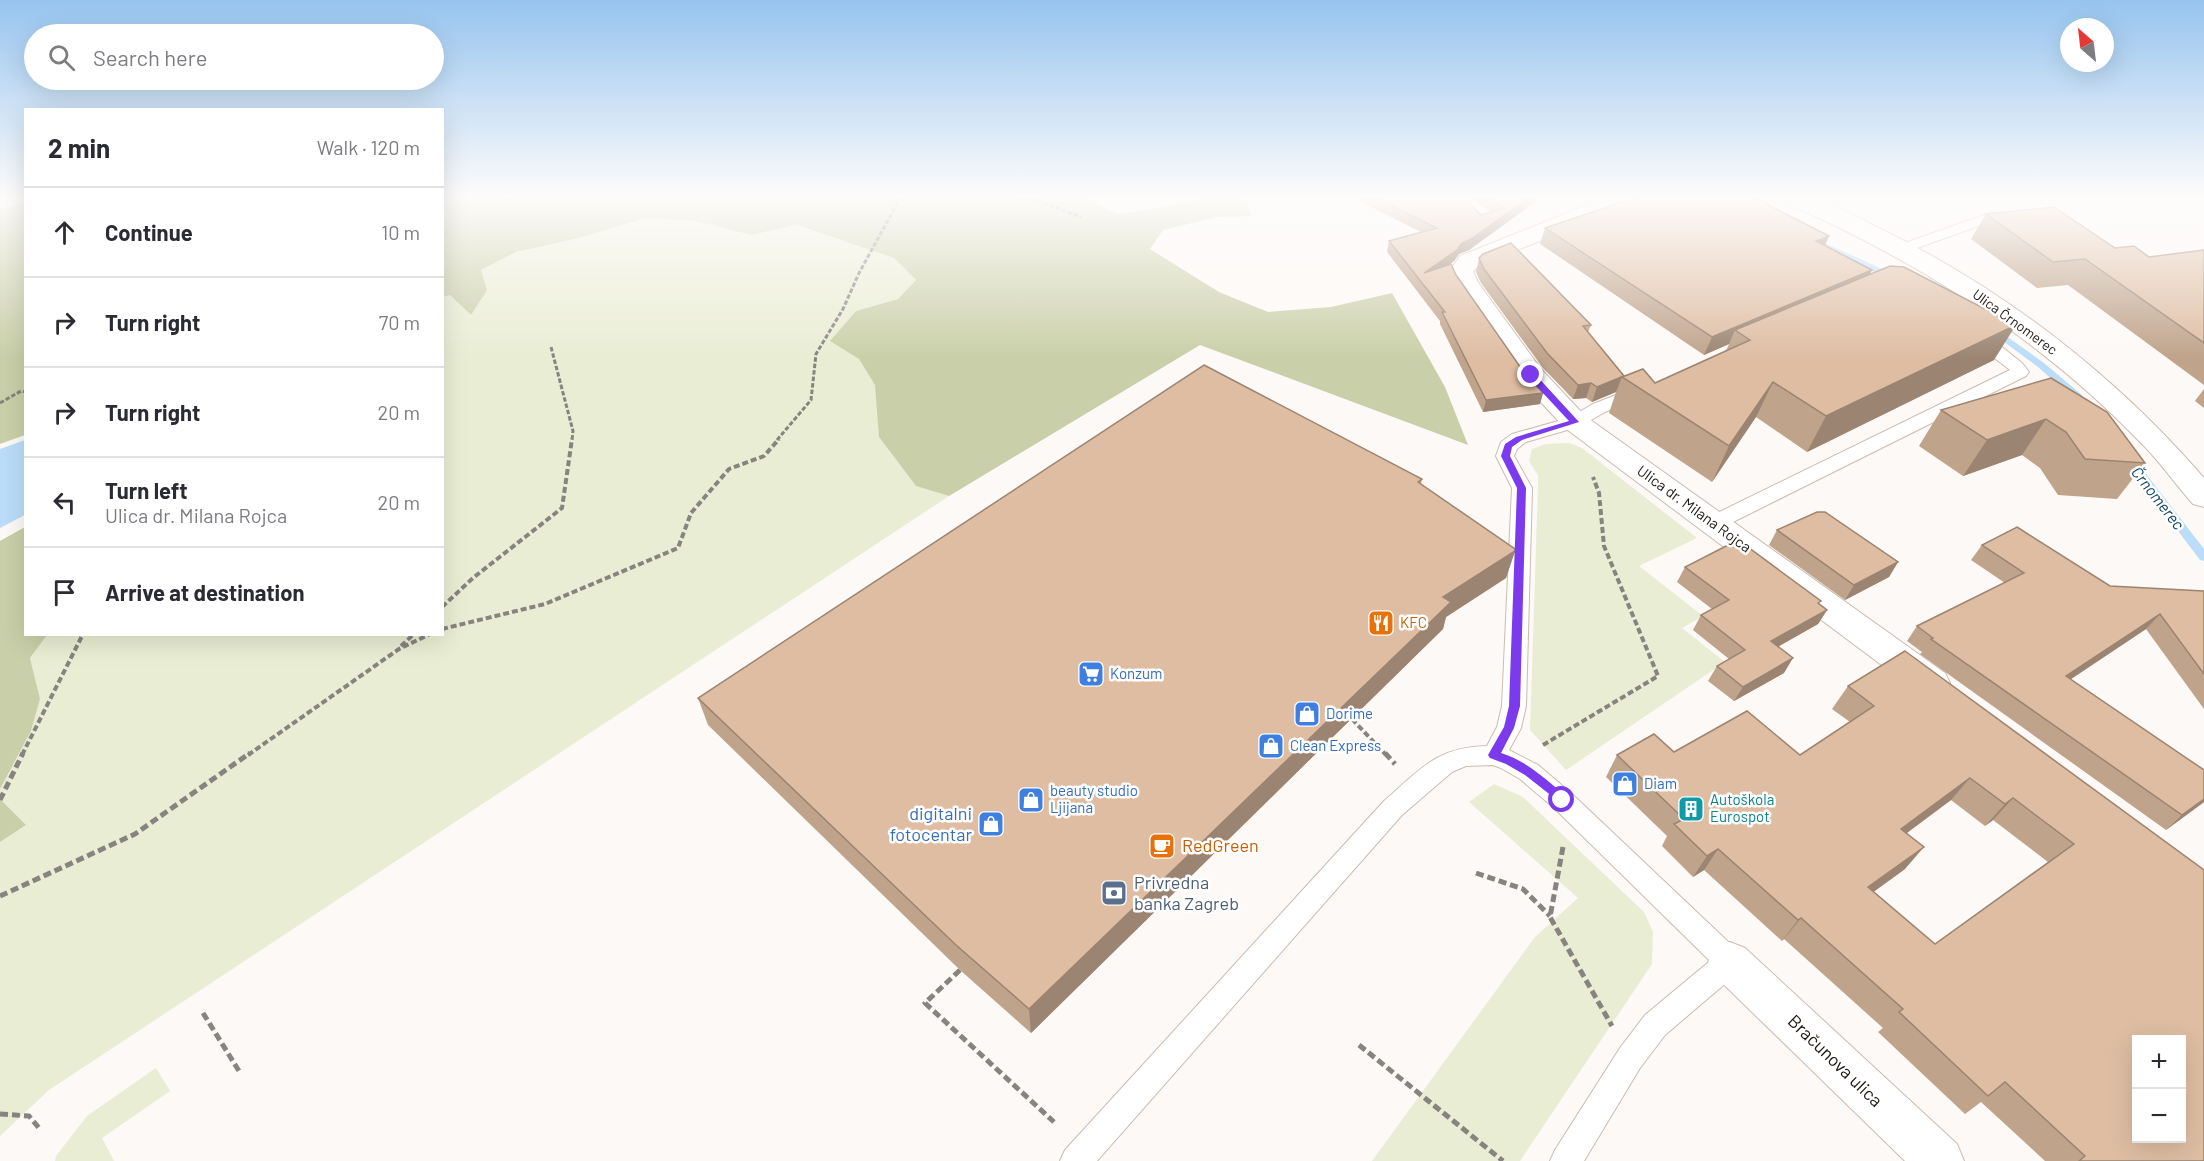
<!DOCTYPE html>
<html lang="en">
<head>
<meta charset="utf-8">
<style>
	body { margin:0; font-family:Barlow,sans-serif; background:#f7f7f7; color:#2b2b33 }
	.controls { position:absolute; right:18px; bottom:18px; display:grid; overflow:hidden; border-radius:0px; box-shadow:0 6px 24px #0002 }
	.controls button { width:54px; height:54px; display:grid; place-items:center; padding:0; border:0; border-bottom:2px solid #e1e1e2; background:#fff; color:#2b2b33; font:30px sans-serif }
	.compass { position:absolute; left:2060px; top:18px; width:54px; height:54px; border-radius:50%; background:#fff; box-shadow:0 6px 24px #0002; rotate:332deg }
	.stop { position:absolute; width:18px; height:18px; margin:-14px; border:4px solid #7c3aed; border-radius:50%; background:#fff }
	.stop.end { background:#7c3aed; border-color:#fff; box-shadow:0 2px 6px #0008 }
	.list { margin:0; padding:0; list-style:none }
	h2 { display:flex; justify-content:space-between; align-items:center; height:78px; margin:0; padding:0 24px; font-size:26px }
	h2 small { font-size:20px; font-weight:400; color:#7c7c81 }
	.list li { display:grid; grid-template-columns:39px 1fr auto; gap:18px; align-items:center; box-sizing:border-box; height:90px; padding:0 24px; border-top:2px solid #e1e1e2 }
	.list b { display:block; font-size:22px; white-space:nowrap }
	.list p { margin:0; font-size:20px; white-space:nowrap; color:#7c7c81 }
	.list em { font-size:20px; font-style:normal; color:#7c7c81 }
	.icon { flex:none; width:33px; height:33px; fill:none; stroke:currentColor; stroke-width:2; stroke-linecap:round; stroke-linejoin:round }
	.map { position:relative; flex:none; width:2204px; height:1161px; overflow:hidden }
	.search { position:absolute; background:#fff; box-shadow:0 6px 24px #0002; left:24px; top:24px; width:420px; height:66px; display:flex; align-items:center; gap:15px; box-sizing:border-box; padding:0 21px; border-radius:33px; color:#7c7c81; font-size:22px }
	.panel { position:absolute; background:#fff; box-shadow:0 6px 24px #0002; left:24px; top:108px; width:420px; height:528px; border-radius:0px }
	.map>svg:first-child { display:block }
</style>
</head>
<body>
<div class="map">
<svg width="2204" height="1161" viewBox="0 0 2204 1161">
	<rect width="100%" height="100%" fill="#fdf9f7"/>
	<g fill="#e9edd3">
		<path d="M645 218 696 221 751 235 797 225 894 258 916 280 898 299 856 311 831 341 859 359 876 385 879 437 916 486 949 496 49 1090 0 1136V842L26 825 0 799V789L31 731 40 699 30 658 47 635 442 634 443 297 450 295 471 315 480 270 516 252 579 238Z"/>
		<path d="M1569 443 1582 448 1697 538 1639 566 1703 616 1682 628 1725 662 1566 770 1530 730 1538 485V475L1529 461 1532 449 1546 444Z"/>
		<path d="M1494 784 1523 797 1644 912 1653 932 1652 964 1520 1161H1372L1535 937 1578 898 1469 802Z"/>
		<path d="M156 1068 170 1091 102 1138 114 1161H55L56 1156 87 1116Z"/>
	</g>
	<g fill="#c9cfa8">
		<path d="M443 196H1082L1117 214 1183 204 1207 196H1245L1251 216 1217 217 1163 230 1150 249 1219 292 1268 312 1331 307 1392 293 1445 387 1468 445 1200 345 949 496 916 486 879 437 875 385 859 359 830 341 856 311 898 299 916 280 894 258 797 225 751 235 696 221 646 218 579 238 516 252 481 270 487 290 471 315 450 295 443 297Z"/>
		<path d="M25 203V435L0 444V209Z"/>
		<path d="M25 527 26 634 47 635 30 658 40 699 31 731 0 789V541Z"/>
		<path d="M0 799 26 825 0 842Z"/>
	</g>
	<path fill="#bbddf9" d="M25 440V515L0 528V449Z"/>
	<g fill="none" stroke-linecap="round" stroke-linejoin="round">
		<g fill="#bbddf9" fill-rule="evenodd">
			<path d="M1810 236 1895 275 1896 277 1895 279H1889L1807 241V237Z"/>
			<path d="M1995 328 2044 363 2082 395V399H2074L2038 367 1992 333 1990 331Z"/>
			<path d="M2129 456 2133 457 2204 549V561L2200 560 2125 461 2124 459Z"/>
		</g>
		<g stroke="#ccbbaf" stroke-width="2">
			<g id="service">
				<path d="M1993 212 2000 216 1998 219 1906 252H1896L1893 249 1896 246Z"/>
				<path d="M1976 330 1982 331 2022 363 2029 372 2026 376 1721 528 1714 530 1707 528 1704 523 1707 518 2010 370 1970 339 1968 335 1970 331Z"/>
				<path d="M1639 386 1645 387 1648 391 1645 395 1605 412 1581 426 1526 442 1517 449 1514 456 1532 488 1526 706 1521 728 1509 750 1538 765 1571 793 1740 953 1744 962 1740 971 1665 1035 1640 1068 1584 1161H1550L1555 1150 1620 1048 1645 1015 1710 961 1553 807 1520 779 1501 768 1493 765 1466 766 1452 772 1402 815 1097 1161H1060L1065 1150 1384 801C1420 770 1436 747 1487 746L1497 727 1502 706 1512 488 1496 456 1501 442 1512 434 1569 418 1593 404Z"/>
			</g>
		</g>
		<g stroke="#ccbbaf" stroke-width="2">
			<g id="minor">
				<path d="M1610 196H1641L1638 201 1478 266 1473 272 1479 284 1541 369 1585 416 1945 673 1950 683 1945 693 1932 697 1919 693 1565 428 1521 381 1455 285 1449 272 1460 256Z"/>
				<path d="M1730 942 1745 948 1957 1144 1964 1161H1905L1715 976 1708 962 1715 948Z"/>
			</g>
		</g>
		<g stroke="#ccbbaf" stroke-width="2">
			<path id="tertiary" d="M1779 196C1789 196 1801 194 1811 197 1836 204 1861 220 1885 231 2006 291 2116 376 2204 478V507L2193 504C2176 485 2161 463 2143 445 2041 338 1916 260 1782 201Z"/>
		</g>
		<g stroke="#87837f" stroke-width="3" stroke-dasharray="4.5 2" stroke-linecap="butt">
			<path d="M1025 196 1081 217"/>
			<path d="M551 347 573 431 572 440"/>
			<path d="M0 403 21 391 26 392"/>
			<path d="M777 440 811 400 816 354 843 309 859 273 898 202 904 196"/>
		</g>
		<g stroke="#87837f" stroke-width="4" stroke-dasharray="6 3" stroke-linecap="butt">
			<path d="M442 607 473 578 562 508 572 439"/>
			<path d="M442 629 545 604 678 548 691 513 729 469 764 456 779 439"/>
			<path d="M401 646 414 634"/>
			<path d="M1352 719 1386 755"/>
			<path d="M1543 745 1658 676 1604 546 1599 493 1593 477"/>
			<path d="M22 755 83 634"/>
			<path d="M248 755 399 649 430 634"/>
		</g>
		<g stroke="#87837f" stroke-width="5" stroke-dasharray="8 4" stroke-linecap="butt">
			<path d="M1385 753 1395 764"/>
			<path d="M0 800 23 753"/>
			<path d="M1563 847 1550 917 1612 1026"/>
			<path d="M1476 873 1523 889 1550 916"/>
			<path d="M0 896 135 834 250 753"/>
			<path d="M960 970 925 1003 1054 1122"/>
			<path d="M203 1013 239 1071"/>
			<path d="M1359 1045 1503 1161"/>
			<path d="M0 1114 29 1116 39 1128"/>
		</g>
		<use href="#service" fill="#fff" fill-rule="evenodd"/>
		<use href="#minor" fill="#fff" fill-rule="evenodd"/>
		<use href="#tertiary" fill="#fff" fill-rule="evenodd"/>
	</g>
	<g fill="#bfa38b" fill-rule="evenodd">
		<path d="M1349 196H1543L1469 250 1459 254 1454 261 1448 265 1523 371 1543 393 1540 404 1483 412 1440 324V321L1387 252 1389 241 1421 232ZM1469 197 1492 212 1481 215 1466 200Z"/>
		<path d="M1986 214 2149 257 2204 250V385L2068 285 2037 288 1971 239Z"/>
		<path d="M1545 228 1829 236 1825 246 1872 270 1870 275 1994 360 1807 452 1756 417 1712 482 1609 413 1616 392 1592 402 1586 398 1573 399 1543 368 1481 283 1476 272 1479 258 1591 325 1588 332 1624 376 1655 383 1726 351 1729 344 1704 355 1540 244Z"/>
		<path d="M2051 378 2145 463 2117 499 2058 495 2040 468 2022 455 1963 476 1919 446 1941 410Z"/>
		<path d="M2204 389V408L2195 401Z"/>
		<path d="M1422 479 1421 484 1515 551 1506 578 1446 617 1443 629 1031 1033 960 970 708 725 698 698Z"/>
		<path d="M1777 530 1898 562 1889 577 1845 600 1769 545Z"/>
		<path d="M1982 545 2110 586 2204 591V709L2146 629 2071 679 2204 802 2166 830 1920 654 1922 652 1907 641 1917 626 2005 583 1971 560Z"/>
		<path d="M1685 567 1820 604 1827 610 1818 624 1779 646 1784 673 1734 701 1708 681 1717 666 1729 659 1693 630 1701 615 1712 609 1677 582Z"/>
		<path d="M1848 686 2204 870V1161H2045L1981 1102 1965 1114 1878 1032 1883 1028 1784 939 1782 941 1704 870 1693 877 1662 846 1667 836 1606 777 1617 755 1674 752 1800 755 1850 722 1832 709ZM1951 800 1985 826 1993 820 2048 862 1935 944 1873 892 1905 869 1906 833Z"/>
	</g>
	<g fill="#9b8471">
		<path d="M1531 196H1543L1469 250 1459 254 1454 261 1421 284 1424 273 1462 243Z"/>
		<path d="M1829 236 1821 253 1816 241Z"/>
		<path d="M1872 270 1863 287 1735 330 1729 344 1704 355 1712 337Z"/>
		<path d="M2016 325 1994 360 1807 452 1826 416Z"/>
		<path d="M1624 376 1622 377 1616 392 1592 402 1597 387Z"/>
		<path d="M1773 382 1756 417 1712 482 1729 446Z"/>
		<path d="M1591 383 1586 398 1573 399 1578 385Z"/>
		<path d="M1543 393 1540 404 1483 412 1486 400Z"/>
		<path d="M2046 419 2022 455 1963 476 1987 440Z"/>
		<path d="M1515 551 1506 578 1446 617 1443 629 1031 1033 1029 1009 1443 597Z"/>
		<path d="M1898 562 1889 577 1845 600 1854 585Z"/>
		<path d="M1827 610 1818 624 1762 656 1771 641Z"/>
		<path d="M2160 614 2146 629 2053 691 2066 676Z"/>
		<path d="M1793 658 1784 673 1734 701 1743 687Z"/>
		<path d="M1970 778 1951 800 1883 851 1901 829Z"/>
		<path d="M2013 798 1993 820 1985 826 2005 804Z"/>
		<path d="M2204 799V802L2166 830 2182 815Z"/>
		<path d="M1924 847 1905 869 1850 909 1868 887Z"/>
		<path d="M1718 849 1704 870 1693 877 1707 856Z"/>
		<path d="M1801 918 1784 939 1782 941 1798 920Z"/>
	</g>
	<g fill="#debda2" stroke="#9b8471" stroke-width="1.5" fill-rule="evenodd">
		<path d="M1372 196H1463L1481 215 1505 208 1487 196H1531L1471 239 1462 243 1457 250 1424 273 1451 264 1456 275 1523 371 1543 393 1486 400 1442 312H1445L1389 241 1437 228Z"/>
		<path d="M1640 196H1751L1829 236 1816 241 1872 270 1712 337 1545 228Z"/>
		<path d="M2054 207 2115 248 2134 246 2149 257 2204 250V343L2085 259 2053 262 1986 214Z"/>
		<path d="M1511 243 1591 325 1583 326 1624 376 1597 387 1591 383 1578 385 1547 353 1484 269 1479 258 1483 254Z"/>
		<path d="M1890 266 1904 267 2016 325 1826 416 1773 382 1729 446 1622 377 1643 369 1655 383 1750 340 1735 330Z"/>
		<path d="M1204 365 1422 479 1418 482 1515 549V551L1443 597 1451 602 1029 1009 956 945 698 698Z"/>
		<path d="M2051 378 2107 412 2145 463 2085 459 2066 432 2046 419 1987 440 1941 410Z"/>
		<path d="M1817 512H1825L1898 562 1854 585 1777 530Z"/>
		<path d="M2017 527 2110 586 2204 591V674L2160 614 2066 676 2204 770V799L2182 815 1931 639 1933 638 1917 626 2024 573 1982 545Z"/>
		<path d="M1734 542 1741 548 1745 545 1821 601 1818 603 1827 610 1771 641 1793 658 1743 687 1717 666 1745 650 1701 615 1729 600 1685 567Z"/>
		<path d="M1905 651 2204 870V1161H2079L2085 1156 2005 1082 1988 1096 1899 1012 1903 1009 1801 918 1798 920 1718 849 1707 856 1674 824 1684 819 1617 755 1654 734 1674 752 1747 711 1800 755 1874 706 1848 686ZM1970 778 2005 804 2013 798 2074 844 1935 944 1868 887 1924 847 1901 829ZM2136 1040H2181V1138H2136Z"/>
	</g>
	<linearGradient id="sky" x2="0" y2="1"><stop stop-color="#96c4ef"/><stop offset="0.55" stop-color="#fefcfb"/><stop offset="1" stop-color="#fefcfb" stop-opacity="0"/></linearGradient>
	<rect width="2204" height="359" fill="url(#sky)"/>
	<path fill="#7c3aed" d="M1528 373H1534L1579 422 1522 440 1512 447 1510 456 1526 488 1520 706 1514 728 1501 753C1527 761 1545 779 1566 796L1567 800 1562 804 1525 775 1506 764 1490 758 1488 755 1504 727 1509 706 1517 488 1501 456 1505 444 1516 437 1569 421 1528 377Z"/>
	<defs>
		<g id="restaurant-square" transform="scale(1.35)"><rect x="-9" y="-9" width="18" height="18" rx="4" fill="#e8710a" stroke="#fff"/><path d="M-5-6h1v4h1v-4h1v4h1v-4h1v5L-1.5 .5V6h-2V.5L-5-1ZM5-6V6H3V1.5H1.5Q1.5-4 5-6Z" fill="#fff"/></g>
		<g id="supermarket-square" transform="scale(1.35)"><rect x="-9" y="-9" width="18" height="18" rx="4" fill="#3f7fe0" stroke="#fff"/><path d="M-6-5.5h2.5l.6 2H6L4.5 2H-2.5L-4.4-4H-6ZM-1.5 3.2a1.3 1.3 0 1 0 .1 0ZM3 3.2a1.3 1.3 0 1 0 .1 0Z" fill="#fff"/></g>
		<g id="shop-square" transform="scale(1.35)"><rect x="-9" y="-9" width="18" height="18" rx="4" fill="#3f7fe0" stroke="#fff"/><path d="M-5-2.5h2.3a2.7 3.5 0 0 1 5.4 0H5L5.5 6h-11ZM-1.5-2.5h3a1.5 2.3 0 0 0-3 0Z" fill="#fff"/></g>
		<g id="building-square" transform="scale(1.35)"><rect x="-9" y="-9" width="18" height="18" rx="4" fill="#0f9aa8" stroke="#fff"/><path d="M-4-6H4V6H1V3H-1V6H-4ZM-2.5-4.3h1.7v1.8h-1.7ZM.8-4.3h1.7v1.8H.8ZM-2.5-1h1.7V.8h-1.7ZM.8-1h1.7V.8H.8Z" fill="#fff"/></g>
		<g id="cafe-square" transform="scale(1.35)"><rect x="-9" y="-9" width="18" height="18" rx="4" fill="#e8710a" stroke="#fff"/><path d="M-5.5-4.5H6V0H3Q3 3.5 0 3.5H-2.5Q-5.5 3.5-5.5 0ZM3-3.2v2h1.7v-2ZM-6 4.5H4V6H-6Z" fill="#fff"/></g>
		<g id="bank-square" transform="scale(1.35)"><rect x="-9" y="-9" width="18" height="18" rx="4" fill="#5c6f8a" stroke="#fff"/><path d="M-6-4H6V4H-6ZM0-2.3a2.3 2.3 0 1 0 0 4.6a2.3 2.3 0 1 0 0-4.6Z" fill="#fff"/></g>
	</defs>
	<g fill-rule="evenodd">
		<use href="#restaurant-square" x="1381" y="623"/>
		<use href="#supermarket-square" x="1091" y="674"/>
		<use href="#shop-square" x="1307" y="714"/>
		<use href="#shop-square" x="1271" y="746"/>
		<use href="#shop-square" x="1625" y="784"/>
		<use href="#shop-square" x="1031" y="800"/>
		<use href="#building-square" x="1691" y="809"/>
		<use href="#shop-square" x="991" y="824"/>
		<use href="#cafe-square" x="1162" y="846"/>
		<use href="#bank-square" x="1114" y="893"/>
	</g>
	<g text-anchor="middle" stroke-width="5" stroke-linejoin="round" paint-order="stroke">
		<g font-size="14" fill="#1a1510" stroke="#fff">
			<text transform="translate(2015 322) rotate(36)" y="5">Ulica Črnomerec</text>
		</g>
		<g font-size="15" fill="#1a1510" stroke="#fff">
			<text transform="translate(1694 509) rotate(36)" y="5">Ulica dr. Milana Rojca</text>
		</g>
		<g font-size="15" fill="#c56008" stroke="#fff" text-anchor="start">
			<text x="1400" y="628">KFC</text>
		</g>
		<g font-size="15" fill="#366cbe" stroke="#fff" text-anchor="start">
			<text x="1110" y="679">Konzum</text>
			<text x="1326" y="719">Dorime</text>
			<text x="1290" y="751">Clean Express</text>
			<text x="1644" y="789">Diam</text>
			<text x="1050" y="796">beauty studio<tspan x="1050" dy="17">Ljijana</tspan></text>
		</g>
		<g font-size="15" fill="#0d838f" stroke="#fff" text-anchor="start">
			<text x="1710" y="805">Autoškola<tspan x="1710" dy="17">Eurospot</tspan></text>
		</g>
		<g font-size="16" font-style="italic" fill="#013a5f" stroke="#fff">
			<text transform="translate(2158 498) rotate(52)" y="6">Črnomerec</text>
		</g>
		<g font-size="18" fill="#366cbe" stroke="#fff" text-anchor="end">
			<text x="972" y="820">digitalni<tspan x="972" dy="21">fotocentar</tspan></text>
		</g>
		<g font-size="18" fill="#c56008" stroke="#fff" text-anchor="start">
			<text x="1182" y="852">RedGreen</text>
		</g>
		<g font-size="18" fill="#4e5e75" stroke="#fff" text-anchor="start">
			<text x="1134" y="889">Privredna<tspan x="1134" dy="21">banka Zagreb</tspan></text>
		</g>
		<g font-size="18" fill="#1a1510" stroke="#fff">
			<text transform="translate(1835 1061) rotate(44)" y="6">Bračunova ulica</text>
		</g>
	</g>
</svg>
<div class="controls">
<button>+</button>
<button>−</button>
</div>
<svg class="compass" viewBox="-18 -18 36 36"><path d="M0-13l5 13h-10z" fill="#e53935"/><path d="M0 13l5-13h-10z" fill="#7c7c81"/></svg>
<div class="stop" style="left:1562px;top:800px"></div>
<div class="stop end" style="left:1531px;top:375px"></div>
<div class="search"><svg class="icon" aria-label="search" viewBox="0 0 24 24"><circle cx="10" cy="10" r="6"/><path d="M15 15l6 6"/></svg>Search here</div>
<section class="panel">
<h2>2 min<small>Walk · 120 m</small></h2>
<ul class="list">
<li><svg class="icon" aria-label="ahead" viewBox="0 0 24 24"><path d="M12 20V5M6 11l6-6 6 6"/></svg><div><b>Continue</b></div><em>10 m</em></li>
<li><svg class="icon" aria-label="right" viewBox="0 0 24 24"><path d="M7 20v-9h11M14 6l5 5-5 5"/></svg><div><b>Turn right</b></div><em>70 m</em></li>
<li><svg class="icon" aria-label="right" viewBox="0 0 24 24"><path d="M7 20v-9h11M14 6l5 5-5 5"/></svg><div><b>Turn right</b></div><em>20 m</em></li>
<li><svg class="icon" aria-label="left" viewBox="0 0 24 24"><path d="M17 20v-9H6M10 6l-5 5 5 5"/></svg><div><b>Turn left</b><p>Ulica dr. Milana Rojca</p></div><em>20 m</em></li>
<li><svg class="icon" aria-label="arrive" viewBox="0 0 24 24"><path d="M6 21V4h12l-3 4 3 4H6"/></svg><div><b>Arrive at destination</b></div></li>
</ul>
</section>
</div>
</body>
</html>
